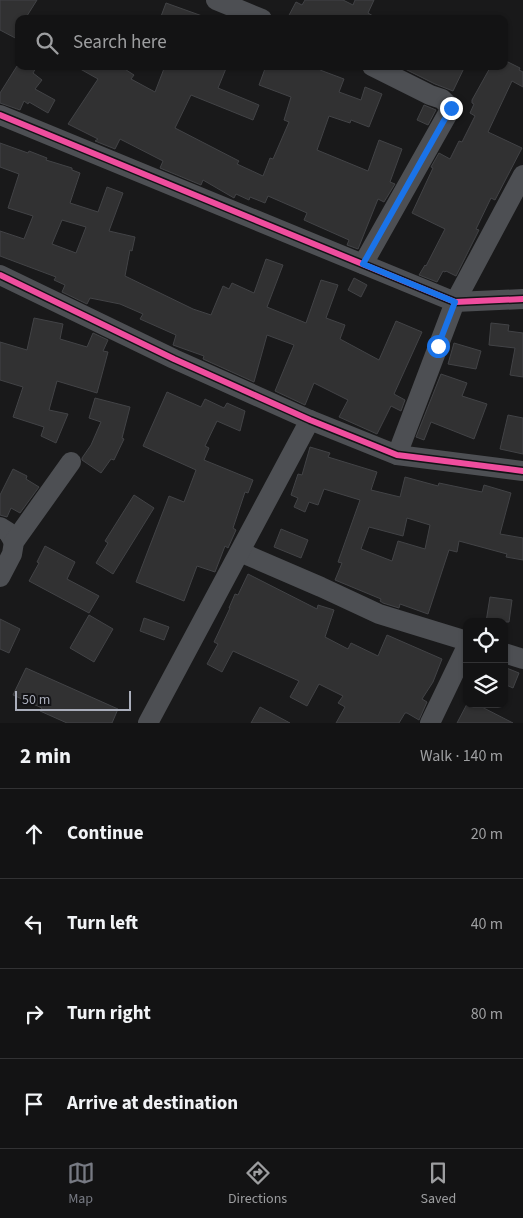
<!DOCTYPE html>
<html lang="en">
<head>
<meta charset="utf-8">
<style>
	body { margin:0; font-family:"Source Sans 3",sans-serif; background:#202022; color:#f1f3f6 }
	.controls { position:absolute; right:15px; bottom:15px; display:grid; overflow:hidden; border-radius:10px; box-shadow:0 1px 4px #0004 }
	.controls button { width:45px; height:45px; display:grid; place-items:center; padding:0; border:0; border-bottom:1px solid #323234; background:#131314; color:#f1f3f6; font:25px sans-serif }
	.scale { position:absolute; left:15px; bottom:12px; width:116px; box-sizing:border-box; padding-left:5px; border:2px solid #aaaebb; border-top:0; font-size:14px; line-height:18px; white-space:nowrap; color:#aaaebb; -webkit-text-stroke:4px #131316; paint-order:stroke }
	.stop { position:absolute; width:15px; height:15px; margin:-11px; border:4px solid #1a73e8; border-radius:50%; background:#fff }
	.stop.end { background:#1a73e8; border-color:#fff; box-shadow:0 1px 5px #0008 }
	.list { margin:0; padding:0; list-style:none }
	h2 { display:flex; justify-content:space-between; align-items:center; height:65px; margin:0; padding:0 20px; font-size:21px }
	h2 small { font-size:16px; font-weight:400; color:#9d9ea0 }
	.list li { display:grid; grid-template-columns:32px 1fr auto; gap:15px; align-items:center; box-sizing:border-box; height:90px; padding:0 20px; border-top:1px solid #323234 }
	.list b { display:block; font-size:19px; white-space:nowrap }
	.list em { font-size:16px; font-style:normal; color:#9d9ea0 }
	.icon { flex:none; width:28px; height:28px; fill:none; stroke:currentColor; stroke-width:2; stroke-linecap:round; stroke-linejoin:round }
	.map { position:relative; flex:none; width:523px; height:723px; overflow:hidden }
	.search { position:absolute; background:#131314; box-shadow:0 1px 4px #0004; left:15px; right:15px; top:15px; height:55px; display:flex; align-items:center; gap:12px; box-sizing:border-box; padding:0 18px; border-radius:10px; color:#9d9ea0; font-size:19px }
	.sheet { height:425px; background:#131314 }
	nav { display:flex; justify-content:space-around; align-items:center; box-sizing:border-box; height:70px; border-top:1px solid #323234; background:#131314; font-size:14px; color:#9d9ea0 }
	nav a { display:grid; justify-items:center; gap:2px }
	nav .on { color:#777a83 }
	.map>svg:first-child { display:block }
</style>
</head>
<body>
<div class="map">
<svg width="523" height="723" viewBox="0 0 523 723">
	<rect width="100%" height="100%" fill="#19191a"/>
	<g fill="#313132" stroke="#424346" fill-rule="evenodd">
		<path d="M0 0H37L25 19H19V40L0 30Z"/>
		<path d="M305 0H343L353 5 355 0H374L368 13 378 19H287L296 2 302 5Z"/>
		<path d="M166 3 205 17V19H160Z"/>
		<path d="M504 60 520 68 519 70 523 72V87L512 81 488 132 522 148 495 200 491 198 476 229 479 230 456 276 446 271 445 272 443 271 437 282 419 275 425 265 426 266 445 229 412 213 433 168 431 167 439 153 450 159 459 141 462 142 475 116 470 113 474 104 472 103V100L491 66H504Z"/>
		<path d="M17 66H37L33 73 42 80 35 89 55 100 48 113 29 102 28 104 24 101 20 110 0 103V93Z"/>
		<path d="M75 66H120L134 75 131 79 155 92 165 66H227L218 88 259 105 253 120 191 95 175 128 239 161 237 164 263 176 270 158 273 159 289 122 284 120 291 97 259 85 266 66H321L320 70 344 79 339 92 361 100 365 87 382 94 369 127 351 120 350 123 329 116 317 150 368 171 379 140 402 149 390 182 395 184 384 202 378 199 358 249 347 245 349 240 304 220 307 213 268 196 265 203 250 197 249 200 236 194 234 198 203 180 201 185 160 168 163 161 120 139 115 149 95 141 98 139 68 124 98 79Z"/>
		<path d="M399 66H465L453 91 435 84Z"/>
		<path d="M424 105 436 110 428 125 417 120Z"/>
		<path d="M0 143 28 153 29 151 47 158 46 160 72 168V170L80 173 70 203 98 212 107 187 123 193 109 231 135 237 132 251 130 250 125 276 193 309 211 315 223 286 229 289 232 283 254 293 266 259 283 265 267 307 306 323 321 280 338 285 326 318 345 325 340 339 379 360 396 321 422 332 394 394 405 400 401 411 391 406 377 434 339 417 348 400 314 383 305 405 275 391 294 345 267 335 254 382 203 359 204 356 173 345 176 335 140 319 143 314 120 304 90 298 87 304 62 292 65 285 54 280 56 277 0 256V231L24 239 33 216 8 208 19 174 0 167ZM62 220 86 227 76 253 52 244Z"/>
		<path d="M354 278 367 285 361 297 348 290Z"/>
		<path d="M34 318 63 324 60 339 87 347 93 333 108 340 103 351 108 352 97 393 57 381 49 410 68 414 56 443 41 436 44 427 13 417 23 387 0 380V342L27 350Z"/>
		<path d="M491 323 509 325 508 331 523 333V377L510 375 515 348 489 345Z"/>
		<path d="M454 343 481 351 476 369 448 364Z"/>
		<path d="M441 374 467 383 462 396 487 404 474 439 431 422 424 440 416 437Z"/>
		<path d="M167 392 201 407 205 399 224 408 227 403 245 411 240 431 217 421 205 446 209 448 204 460 253 480 248 493 245 492 233 528 236 530 228 548 225 546 215 572 197 566 184 601 136 582 169 496 184 502 196 470 143 446Z"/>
		<path d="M95 398 130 407 122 438 124 439 114 460 111 459 101 473 82 460V458L91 445 101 422 89 418Z"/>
		<path d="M508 415 523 418V454L500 449Z"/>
		<path d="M310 447 330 453 328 457 377 472 371 490 400 497 405 477 438 486 439 483 482 492 484 485 511 493 500 534 523 538V560L506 557 507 554 459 541 457 552 449 550 428 614 400 604 399 608 383 603 380 601 381 599 335 580 342 563 338 562 360 500 324 489 318 505 309 502 305 512 294 507 298 498 291 495 298 474 302 475ZM407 518 430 525 425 549 398 541 392 561 361 549 369 527 403 536Z"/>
		<path d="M13 469 27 476 26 479 39 487 20 513 11 508 7 517 0 515V495Z"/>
		<path d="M134 495 154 508 113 574 96 563 108 543 105 541Z"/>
		<path d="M281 529 308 540 301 558 274 547Z"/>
		<path d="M45 546 75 562 67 579 99 596 89 613 29 581 39 563 37 562Z"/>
		<path d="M248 574 317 609 318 605 334 610 325 637 348 649 351 643 378 656 387 635 442 659 433 682 422 699 427 702 419 720 407 713H405L399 723H336L345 707 338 703 343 696 319 684 307 706 290 697 299 681 233 651 222 672 207 664 218 644 214 642 230 608H229L235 594 238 595Z"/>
		<path d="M490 597 512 600 509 622H486Z"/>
		<path d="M89 615 113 629 94 662 70 648Z"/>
		<path d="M144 618 169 627 164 640 140 631Z"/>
		<path d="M0 619 20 629 9 653 0 649Z"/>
		<path d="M504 667 519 673 513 688 504 684Z"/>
		<path d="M26 668 118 709 112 723H67L40 711 42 708 13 695Z"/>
		<path d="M467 704H476L513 723H457Z"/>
		<path d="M260 707 290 723H251Z"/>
	</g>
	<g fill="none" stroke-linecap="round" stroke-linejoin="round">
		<g stroke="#4d4f53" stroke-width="20">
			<path d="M216 0 262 19"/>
			<path d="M0 115 455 302 523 299"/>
			<path d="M363 264 451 108 442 99 430 95 372 66"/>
			<path d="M0 275 174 359 310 420 397 455 523 471"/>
			<path d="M397 455 455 302 523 175"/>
			<path d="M0 527 8 532 14 542"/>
			<path d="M240 552 321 587 379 614 467 641"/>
			<path d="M0 577 12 554 14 542 71 462"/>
			<path d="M504 653 523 659"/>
			<path d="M148 723 310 420"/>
			<path d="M430 723 467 646"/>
		</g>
		<g stroke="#131316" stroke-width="9">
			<g id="cycleway">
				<path d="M0 115 455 302 523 299"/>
				<path d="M0 275 174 359 310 420 397 455 523 471"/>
			</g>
		</g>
		<use href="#cycleway" stroke="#ef4d9e" stroke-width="6"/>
	</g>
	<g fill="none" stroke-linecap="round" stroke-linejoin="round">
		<path stroke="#1a73e8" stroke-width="6" d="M438 346 455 302 363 264 451 108"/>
	</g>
</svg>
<div class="controls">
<button><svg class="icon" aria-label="locate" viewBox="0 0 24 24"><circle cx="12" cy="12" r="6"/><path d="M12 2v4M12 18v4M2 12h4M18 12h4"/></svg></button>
<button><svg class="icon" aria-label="layers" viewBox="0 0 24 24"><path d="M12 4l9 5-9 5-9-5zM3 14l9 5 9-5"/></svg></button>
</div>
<div class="scale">50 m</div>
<div class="stop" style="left:438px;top:346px"></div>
<div class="stop end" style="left:451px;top:108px"></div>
<div class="search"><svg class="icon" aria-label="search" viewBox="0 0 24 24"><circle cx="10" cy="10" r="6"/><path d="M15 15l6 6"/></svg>Search here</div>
</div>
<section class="sheet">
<h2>2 min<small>Walk · 140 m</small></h2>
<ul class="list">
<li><svg class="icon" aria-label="ahead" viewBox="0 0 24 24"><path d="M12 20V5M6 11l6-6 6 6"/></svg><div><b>Continue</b></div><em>20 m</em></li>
<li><svg class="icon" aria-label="left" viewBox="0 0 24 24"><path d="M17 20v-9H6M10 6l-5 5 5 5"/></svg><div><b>Turn left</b></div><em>40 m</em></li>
<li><svg class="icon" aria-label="right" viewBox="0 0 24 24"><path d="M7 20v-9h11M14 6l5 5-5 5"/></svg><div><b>Turn right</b></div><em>80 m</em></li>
<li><svg class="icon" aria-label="arrive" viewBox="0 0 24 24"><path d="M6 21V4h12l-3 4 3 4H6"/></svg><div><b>Arrive at destination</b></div></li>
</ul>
</section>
<nav>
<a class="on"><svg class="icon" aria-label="map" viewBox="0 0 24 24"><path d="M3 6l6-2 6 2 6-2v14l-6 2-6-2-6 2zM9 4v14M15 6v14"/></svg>Map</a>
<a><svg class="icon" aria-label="directions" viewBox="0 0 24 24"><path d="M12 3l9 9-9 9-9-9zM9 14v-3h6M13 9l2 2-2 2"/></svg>Directions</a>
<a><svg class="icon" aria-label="saved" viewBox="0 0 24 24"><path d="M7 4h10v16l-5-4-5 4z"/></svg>Saved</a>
</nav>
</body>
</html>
